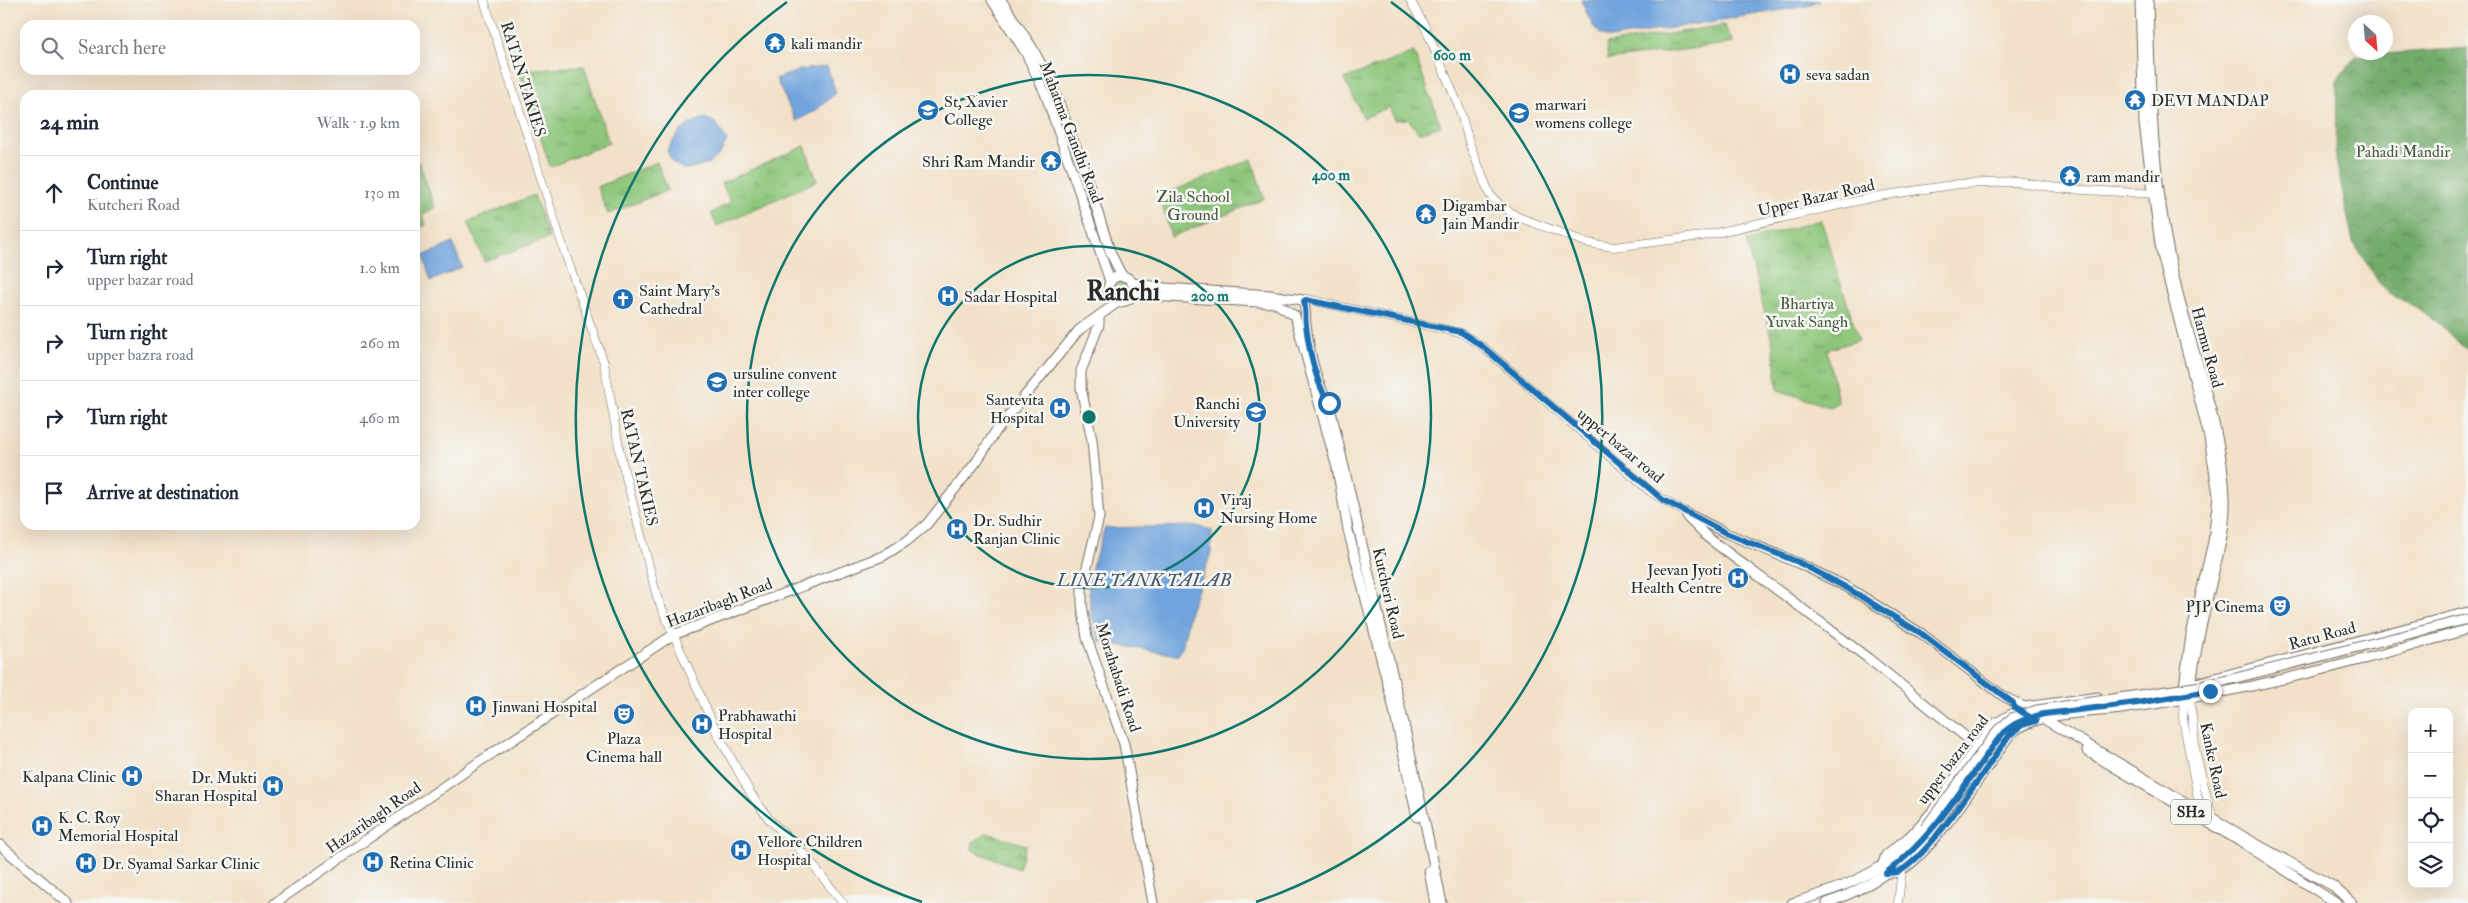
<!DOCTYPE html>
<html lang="en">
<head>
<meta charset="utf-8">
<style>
	body { margin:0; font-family:"IM FELL Double Pica",serif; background:#f2f2f3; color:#1f2937 }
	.controls { position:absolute; right:15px; bottom:15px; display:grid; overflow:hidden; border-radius:10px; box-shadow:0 5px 20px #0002 }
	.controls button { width:45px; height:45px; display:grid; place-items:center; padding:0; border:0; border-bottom:1px solid #e0e1e3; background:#fff; color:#1f2937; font:25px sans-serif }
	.compass { position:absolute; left:2348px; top:15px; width:45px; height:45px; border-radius:50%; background:#fff; box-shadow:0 5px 20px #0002; rotate:154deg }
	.stop { position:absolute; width:15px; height:15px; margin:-11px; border:4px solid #1f6fb2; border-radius:50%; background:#fff }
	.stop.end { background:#1f6fb2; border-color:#fff; box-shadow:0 1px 5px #0008 }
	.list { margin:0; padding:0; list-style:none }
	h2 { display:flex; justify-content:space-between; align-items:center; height:65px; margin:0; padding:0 20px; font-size:21px }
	h2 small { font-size:16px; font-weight:400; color:#747a83 }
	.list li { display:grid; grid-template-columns:32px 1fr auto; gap:15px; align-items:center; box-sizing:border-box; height:75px; padding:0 20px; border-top:1px solid #e0e1e3 }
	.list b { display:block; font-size:19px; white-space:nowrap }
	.list p { margin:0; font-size:16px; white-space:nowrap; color:#747a83 }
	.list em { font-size:16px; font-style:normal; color:#747a83 }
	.icon { flex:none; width:28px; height:28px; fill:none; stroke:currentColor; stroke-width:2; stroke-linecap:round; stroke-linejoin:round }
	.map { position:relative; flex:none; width:2468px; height:903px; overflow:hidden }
	.search { position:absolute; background:#fff; box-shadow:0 5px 20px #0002; left:20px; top:20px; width:400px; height:55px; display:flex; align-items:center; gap:12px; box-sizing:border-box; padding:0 18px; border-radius:15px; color:#747a83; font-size:19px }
	.panel { position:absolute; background:#fff; box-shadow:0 5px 20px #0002; left:20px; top:90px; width:400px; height:440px; border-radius:15px }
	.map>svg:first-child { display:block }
</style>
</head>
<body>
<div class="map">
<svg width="2468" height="903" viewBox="0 0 2468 903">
	<defs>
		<pattern id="forest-crowns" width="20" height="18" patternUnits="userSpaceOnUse" patternTransform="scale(1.25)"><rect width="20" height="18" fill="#72ab6a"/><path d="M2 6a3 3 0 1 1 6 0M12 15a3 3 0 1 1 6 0" fill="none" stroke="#5e8b57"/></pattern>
		<pattern id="wetland-marsh" width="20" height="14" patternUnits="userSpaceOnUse" patternTransform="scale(1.25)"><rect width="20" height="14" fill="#8dc67a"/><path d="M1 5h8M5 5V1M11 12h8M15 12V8" fill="none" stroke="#73a164"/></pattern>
		<pattern id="park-tufts" width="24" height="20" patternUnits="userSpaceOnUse" patternTransform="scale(1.25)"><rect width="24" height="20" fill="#8dc67a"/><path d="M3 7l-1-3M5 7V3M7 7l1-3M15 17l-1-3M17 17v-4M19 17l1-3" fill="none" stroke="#73a164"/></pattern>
	</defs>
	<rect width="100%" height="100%" fill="#f6f6f2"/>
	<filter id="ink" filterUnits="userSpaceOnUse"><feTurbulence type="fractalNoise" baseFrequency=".02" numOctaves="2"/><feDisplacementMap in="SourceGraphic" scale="10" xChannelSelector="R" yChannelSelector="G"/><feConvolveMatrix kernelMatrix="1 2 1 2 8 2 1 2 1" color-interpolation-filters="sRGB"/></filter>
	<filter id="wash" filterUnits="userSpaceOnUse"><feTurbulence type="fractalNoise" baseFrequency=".0096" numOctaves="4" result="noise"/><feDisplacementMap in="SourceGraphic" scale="20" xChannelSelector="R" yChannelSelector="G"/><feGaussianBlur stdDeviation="1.12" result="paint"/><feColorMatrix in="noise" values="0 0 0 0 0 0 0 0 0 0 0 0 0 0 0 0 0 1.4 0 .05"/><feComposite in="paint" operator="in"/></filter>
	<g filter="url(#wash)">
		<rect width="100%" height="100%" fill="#f2e1c8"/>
		<circle fill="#8dc67a" stroke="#5c7852" cx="1121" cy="290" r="7"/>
		<path fill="url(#forest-crowns)" stroke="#4e6b4a" d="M2468 48V348L2461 346 2440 324 2416 307 2395 297 2379 283 2353 242 2336 160 2337 80 2356 56Z"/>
		<path fill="url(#wetland-marsh)" stroke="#5c7852" d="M987 833 1026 845 1019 869 972 850 973 842Z"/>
		<g fill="url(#park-tufts)" stroke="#5c7852">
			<path d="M1724 25 1734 43 1608 60 1606 44Z"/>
			<path d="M1414 52 1441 126 1419 133 1408 119 1395 120 1389 107 1364 118 1344 79Z"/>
			<path d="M584 66 609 143 550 167 519 70Z"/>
			<path d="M805 146 817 181 717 226 711 213 731 202 721 183Z"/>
			<path d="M1252 159 1264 199 1171 237 1160 196Z"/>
			<path d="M419 162 435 208 423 214 426 225 415 230V164Z"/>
			<path d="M657 162 668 190 608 214 597 187Z"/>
			<path d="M534 195 549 238 484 261 468 222Z"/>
			<path d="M1821 220 1859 340 1827 350 1838 402 1830 407 1778 390 1773 345 1746 241Z"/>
		</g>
		<g fill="#71a4dd" stroke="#4e6884">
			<path d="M1581 0H1820L1807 6 1610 38C1593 35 1588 14 1581 0Z"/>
			<path d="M827 66 836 93 815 111 796 121 776 79 800 70Z"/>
			<path d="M705 118 716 123 727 140C718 162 707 167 683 169L673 163 667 151C677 133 685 124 705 118Z"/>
			<path d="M453 243 462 267 431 281 423 256Z"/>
			<path d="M1196 526 1212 530 1211 553 1190 611 1182 648 1177 655 1100 642 1091 612 1088 579 1105 528Z"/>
		</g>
	</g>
	<g filter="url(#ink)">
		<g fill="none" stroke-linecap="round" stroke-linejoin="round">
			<g stroke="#716b62" stroke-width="9">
				<g id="tertiary">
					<path d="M484 0 566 256 604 363 621 458 657 597 717 733 751 794 769 819 804 854 843 903"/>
					<path d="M1410 0 1425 27 1458 104 1470 145 1490 195 1501 206 1518 217 1588 243 1614 247 1702 236 1879 196 1959 184 2017 182 2066 189 2159 194"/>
					<path d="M1304 301 1306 299 1461 333 1482 346 1651 492 1686 513"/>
					<path d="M2184 686 2183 719 2201 814"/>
					<path d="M2190 699 2196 754 2213 821"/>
					<path d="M1898 903 1902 869"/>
				</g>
			</g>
			<g stroke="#716b62" stroke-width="11">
				<g id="secondary">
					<path d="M992 0 1026 53 1045 93 1110 281"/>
					<path d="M1001 0 1033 49 1051 83 1082 163 1111 254 1122 276"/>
					<path d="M2140 0 2144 124 2161 251 2209 437 2218 495 2213 542 2191 635 2184 686"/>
					<path d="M2148 0C2150 95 2153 192 2176 285 2192 353 2223 429 2225 498 2226 528 2218 555 2211 584 2202 622 2193 659 2190 699"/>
					<circle cx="1121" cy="289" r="13"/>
					<path d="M1132 283 1165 288 1270 295 1303 300C1306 308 1305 316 1306 324 1309 350 1315 381 1329 403L1404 724 1442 903"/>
					<path d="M1132 295 1276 303 1295 316 1337 468 1348 530 1392 701 1417 817"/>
					<path d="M1099 316V325L1081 371V388L1092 440 1099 517 1082 588V604L1087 638 1124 744 1153 903"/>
					<path d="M1686 513 1726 533 1798 563 1847 587 1922 634 2003 696 2024 707"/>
					<path d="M1686 513 1688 518 1707 537 1869 659 1977 746"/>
					<path d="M1429 871 1435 903"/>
					<path d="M275 903 479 762 673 635 883 556 907 541 927 524 977 461 996 431 1079 330 1118 302"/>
				</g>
			</g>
			<g stroke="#716b62" stroke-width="11">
				<g id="primary">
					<path d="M2192 684 2468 612"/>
					<path d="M2044 719 2251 841 2333 886 2352 903"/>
					<path d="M2087 751 2246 845 2336 903"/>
					<path d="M0 845 68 903"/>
					<path d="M1882 866 1886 855 1910 836 1932 812 1977 746 1996 723 2024 707 2098 697"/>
					<path d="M1886 873C1890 873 1895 873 1898 872 1930 858 1986 767 2009 736 2030 712 2091 713 2121 709 2238 693 2355 664 2468 629"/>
					<path d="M1792 903C1840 889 1888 871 1922 832"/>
					<path d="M1827 903C1863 890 1898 869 1924 840"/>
				</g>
			</g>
			<use href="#tertiary" stroke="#fff" stroke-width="8"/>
			<use href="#secondary" stroke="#fff" stroke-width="9"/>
			<use href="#primary" stroke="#fff" stroke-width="9"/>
			<g stroke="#716b62" stroke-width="11" stroke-linecap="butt">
				<g id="primary-bridge">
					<path d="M1925 828 1998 730 2012 718 2037 710 2208 685 2468 619"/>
					<path d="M1930 833 1967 781"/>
				</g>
			</g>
			<use href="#primary-bridge" stroke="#fff" stroke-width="9"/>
		</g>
	</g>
	<g fill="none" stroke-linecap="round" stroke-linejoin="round" filter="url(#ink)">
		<path stroke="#1f6fb2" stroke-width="6" d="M1329 403C1315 381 1309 350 1306 325 1305 317 1306 309 1304 301L1306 300 1461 332 1482 346 1663 500 1726 533 1798 562 1847 588 1922 634 2013 703 2014 707 2036 721 2022 725 2009 736C1986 767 1929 858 1898 872 1895 873 1890 873 1886 873 1936 836 1965 782 2002 734 2014 722 2028 718 2044 714L2138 703 2210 691"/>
	</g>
	<g fill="none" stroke="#0f766e" stroke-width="2.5">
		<circle cx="1089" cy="417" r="171"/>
		<circle cx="1089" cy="417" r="342"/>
		<path d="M922 902A513 513 0 0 1 787 2M1391 2A513 513 0 0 1 1256 902"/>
	</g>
	<defs>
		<g id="temple-disc" transform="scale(1.125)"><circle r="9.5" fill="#1f6fb2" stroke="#f6f6f2"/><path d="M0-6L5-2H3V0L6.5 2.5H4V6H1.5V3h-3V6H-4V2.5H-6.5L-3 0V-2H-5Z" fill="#fff"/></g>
		<g id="hospital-disc" transform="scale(1.125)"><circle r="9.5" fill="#1f6fb2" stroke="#f6f6f2"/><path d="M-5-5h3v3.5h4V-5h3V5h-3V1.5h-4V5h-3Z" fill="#fff"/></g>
		<g id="university-disc" transform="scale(1.125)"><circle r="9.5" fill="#1f6fb2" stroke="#f6f6f2"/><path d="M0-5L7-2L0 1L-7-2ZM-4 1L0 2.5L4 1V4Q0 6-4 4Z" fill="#fff"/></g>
		<g id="church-disc" transform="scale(1.125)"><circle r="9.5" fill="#1f6fb2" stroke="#f6f6f2"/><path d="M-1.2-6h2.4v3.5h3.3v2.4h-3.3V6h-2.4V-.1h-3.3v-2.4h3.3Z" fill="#fff"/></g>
		<g id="theatre-disc" transform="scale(1.125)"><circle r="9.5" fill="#1f6fb2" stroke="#f6f6f2"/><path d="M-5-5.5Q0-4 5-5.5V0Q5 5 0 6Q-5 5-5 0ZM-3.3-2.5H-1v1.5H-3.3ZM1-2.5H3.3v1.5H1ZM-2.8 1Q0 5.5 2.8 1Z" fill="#fff"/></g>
	</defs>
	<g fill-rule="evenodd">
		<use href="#temple-disc" x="775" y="43"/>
		<use href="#hospital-disc" x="1790" y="74"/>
		<use href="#temple-disc" x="2135" y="100"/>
		<use href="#university-disc" x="928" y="110"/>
		<use href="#university-disc" x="1519" y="113"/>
		<use href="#temple-disc" x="1051" y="161"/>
		<use href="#temple-disc" x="2070" y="176"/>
		<use href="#temple-disc" x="1426" y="214"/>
		<use href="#hospital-disc" x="948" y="296"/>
		<use href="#church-disc" x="623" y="299"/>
		<use href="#university-disc" x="717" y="382"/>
		<use href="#hospital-disc" x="1060" y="408"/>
		<use href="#university-disc" x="1256" y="412"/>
		<use href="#hospital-disc" x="1204" y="508"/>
		<use href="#hospital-disc" x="957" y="529"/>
		<use href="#hospital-disc" x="1738" y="578"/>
		<use href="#theatre-disc" x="2280" y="606"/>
		<use href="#hospital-disc" x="476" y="706"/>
		<use href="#theatre-disc" x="624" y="714"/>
		<use href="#hospital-disc" x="702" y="724"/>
		<use href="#hospital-disc" x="132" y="776"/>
		<use href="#hospital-disc" x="273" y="786"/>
		<use href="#hospital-disc" x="42" y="826"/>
		<use href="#hospital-disc" x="741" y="850"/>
		<use href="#hospital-disc" x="373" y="862"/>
		<use href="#hospital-disc" x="86" y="863"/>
	</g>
	<g text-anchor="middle" stroke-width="5" stroke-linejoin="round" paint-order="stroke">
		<rect fill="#f6f6f2" stroke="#686867" stroke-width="1" x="2171" y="799.5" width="40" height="25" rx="4"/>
		<g font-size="15" font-weight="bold" fill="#2b2b2b">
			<text x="2191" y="817">SH2</text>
		</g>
		<g font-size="16" fill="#2b2b2b" stroke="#f6f6f2" text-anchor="start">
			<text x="791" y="49">kali mandir</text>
			<text x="1806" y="80">seva sadan</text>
			<text x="2151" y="106">DEVI MANDAP</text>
			<text x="944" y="107">St, Xavier<tspan x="944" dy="18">College</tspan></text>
			<text x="1535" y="110">marwari<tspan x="1535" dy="18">womens college</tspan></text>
			<text x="1035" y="167" text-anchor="end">Shri Ram Mandir</text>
			<text x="2086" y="182">ram mandir</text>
			<text x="1442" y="211">Digambar<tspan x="1442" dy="18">Jain Mandir</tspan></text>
			<text x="639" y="296">Saint Mary's<tspan x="639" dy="18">Cathedral</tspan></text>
			<text x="964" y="302">Sadar Hospital</text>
			<text x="733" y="379">ursuline convent<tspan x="733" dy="18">inter college</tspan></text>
			<text x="1044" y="405" text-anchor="end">Santevita<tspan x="1044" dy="18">Hospital</tspan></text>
			<text x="1240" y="409" text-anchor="end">Ranchi<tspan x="1240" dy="18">University</tspan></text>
			<text x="1220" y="505">Viraj<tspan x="1220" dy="18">Nursing Home</tspan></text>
			<text x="973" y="526">Dr. Sudhir<tspan x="973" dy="18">Ranjan Clinic</tspan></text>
			<text x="1722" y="575" text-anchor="end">Jeevan Jyoti<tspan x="1722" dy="18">Health Centre</tspan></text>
			<text x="2264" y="612" text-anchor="end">PJP Cinema</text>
			<text x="492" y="712">Jinwani Hospital</text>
			<text x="718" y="721">Prabhawathi<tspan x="718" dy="18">Hospital</tspan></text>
			<text x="624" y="744" text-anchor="middle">Plaza<tspan x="624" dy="18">Cinema hall</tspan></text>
			<text x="116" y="782" text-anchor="end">Kalpana Clinic</text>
			<text x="257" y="783" text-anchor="end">Dr. Mukti<tspan x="257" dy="18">Sharan Hospital</tspan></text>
			<text x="58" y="823">K. C. Roy<tspan x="58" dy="18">Memorial Hospital</tspan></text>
			<text x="757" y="847">Vellore Children<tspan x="757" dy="18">Hospital</tspan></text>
			<text x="389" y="868">Retina Clinic</text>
			<text x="102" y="869">Dr. Syamal Sarkar Clinic</text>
		</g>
		<g font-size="16" fill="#2b2b2b" stroke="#f6f6f2">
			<text transform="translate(524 79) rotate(73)" y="6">RATAN TAKIES</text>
			<text transform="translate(1072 132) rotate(69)" y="6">Mahatma Gandhi Road</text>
			<text transform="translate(1816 197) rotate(-13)" y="6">Upper Bazar Road</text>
			<text transform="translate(2208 347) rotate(75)" y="6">Harmu Road</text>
			<text transform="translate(1621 445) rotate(40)" y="6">upper bazar road</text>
			<text transform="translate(640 467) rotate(77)" y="6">RATAN TAKIES</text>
			<text transform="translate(1389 593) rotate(77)" y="6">Kutcheri Road</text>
			<text transform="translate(719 602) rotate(-21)" y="6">Hazaribagh Road</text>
			<text transform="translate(2322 635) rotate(-15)" y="6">Ratu Road</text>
			<text transform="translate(1119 677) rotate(72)" y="6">Morahabadi Road</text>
			<text transform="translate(1952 759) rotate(-53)" y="6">upper bazra road</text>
			<text transform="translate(2214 760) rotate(78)" y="6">Kanke Road</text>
			<text transform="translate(373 817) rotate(-35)" y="6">Hazaribagh Road</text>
		</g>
		<g font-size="16" fill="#485a43" stroke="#f6f6f2">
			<text x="2403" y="157">Pahadi Mandir</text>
			<text x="1193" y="202">Zila School<tspan x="1193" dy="18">Ground</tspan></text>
			<text x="1807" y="309">Bhartiya<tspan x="1807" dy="18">Yuvak Sangh</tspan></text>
		</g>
		<g font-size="18" font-style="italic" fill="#445569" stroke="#f6f6f2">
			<text x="1144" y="586">LINE TANK TALAB</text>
		</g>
		<g font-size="26" font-weight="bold" fill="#2b2b2b" stroke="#f6f6f2">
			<text x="1123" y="300">Ranchi</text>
		</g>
	</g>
	<circle cx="1089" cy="417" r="8" fill="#0f766e" stroke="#f6f6f2" stroke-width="2.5"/>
	<g font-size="15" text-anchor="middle" font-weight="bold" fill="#0f766e" stroke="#f6f6f2" stroke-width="5" stroke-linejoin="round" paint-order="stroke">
		<text x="1452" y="60">600 m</text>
		<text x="1331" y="180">400 m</text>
		<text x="1210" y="301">200 m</text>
	</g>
</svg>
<div class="controls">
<button>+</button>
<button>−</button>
<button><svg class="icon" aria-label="locate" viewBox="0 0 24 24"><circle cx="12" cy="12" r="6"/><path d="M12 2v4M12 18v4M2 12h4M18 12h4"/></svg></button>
<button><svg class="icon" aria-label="layers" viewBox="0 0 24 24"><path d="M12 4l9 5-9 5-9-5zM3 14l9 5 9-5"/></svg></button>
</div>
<svg class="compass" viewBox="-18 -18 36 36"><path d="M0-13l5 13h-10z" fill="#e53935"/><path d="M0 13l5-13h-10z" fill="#747a83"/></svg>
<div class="stop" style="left:1329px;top:403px"></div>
<div class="stop end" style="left:2210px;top:691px"></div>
<div class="search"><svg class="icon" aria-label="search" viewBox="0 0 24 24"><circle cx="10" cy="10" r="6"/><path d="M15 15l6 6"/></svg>Search here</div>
<section class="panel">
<h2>24 min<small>Walk · 1.9 km</small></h2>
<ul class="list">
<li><svg class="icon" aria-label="ahead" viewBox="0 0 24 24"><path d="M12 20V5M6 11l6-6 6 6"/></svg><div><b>Continue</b><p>Kutcheri Road</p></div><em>130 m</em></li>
<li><svg class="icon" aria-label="right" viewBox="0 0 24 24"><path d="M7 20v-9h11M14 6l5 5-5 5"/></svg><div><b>Turn right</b><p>upper bazar road</p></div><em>1.0 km</em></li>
<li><svg class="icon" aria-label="right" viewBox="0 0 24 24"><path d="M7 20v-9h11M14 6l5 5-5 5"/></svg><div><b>Turn right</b><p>upper bazra road</p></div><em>260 m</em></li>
<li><svg class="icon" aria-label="right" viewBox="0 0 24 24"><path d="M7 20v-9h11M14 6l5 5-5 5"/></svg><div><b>Turn right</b></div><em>460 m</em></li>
<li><svg class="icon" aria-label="arrive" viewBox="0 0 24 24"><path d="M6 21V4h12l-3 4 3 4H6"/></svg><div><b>Arrive at destination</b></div></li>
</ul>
</section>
</div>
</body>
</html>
